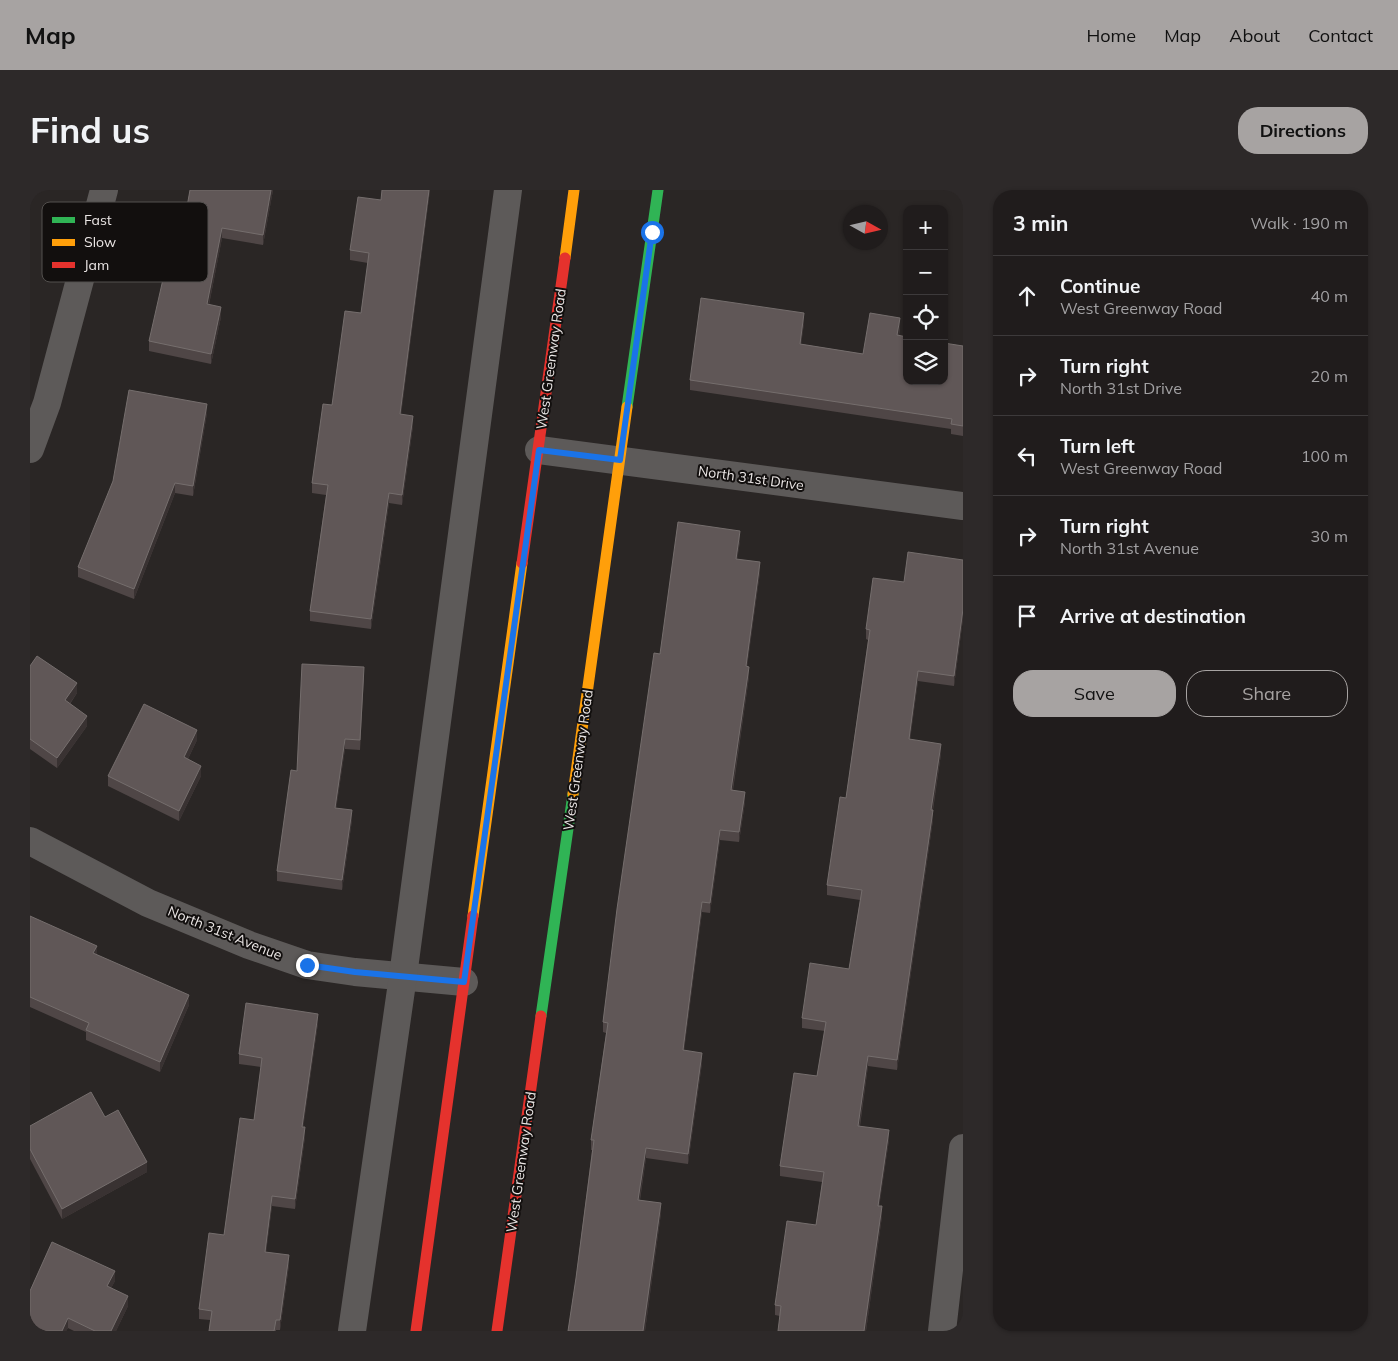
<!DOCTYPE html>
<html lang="en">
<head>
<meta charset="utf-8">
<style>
	body { margin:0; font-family:Mulish,sans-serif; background:#2d2929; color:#f1f3f6 }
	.controls { position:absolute; right:15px; top:15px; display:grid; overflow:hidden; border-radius:10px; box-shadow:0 1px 4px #0004 }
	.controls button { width:45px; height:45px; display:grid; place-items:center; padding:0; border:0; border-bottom:1px solid #3d3a3b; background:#201c1c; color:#f1f3f6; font:25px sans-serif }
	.compass { position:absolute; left:813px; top:15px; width:45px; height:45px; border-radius:50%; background:#201c1c; box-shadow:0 1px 4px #0004; rotate:98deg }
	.stop { position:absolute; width:15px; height:15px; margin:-11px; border:4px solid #1a73e8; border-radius:50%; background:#fff }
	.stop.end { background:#1a73e8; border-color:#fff; box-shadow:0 1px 5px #0008 }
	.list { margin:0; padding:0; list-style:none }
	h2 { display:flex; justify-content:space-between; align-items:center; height:65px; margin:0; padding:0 20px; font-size:21px }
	h2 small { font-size:16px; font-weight:400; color:#a2a1a3 }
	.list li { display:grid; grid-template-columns:32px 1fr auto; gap:15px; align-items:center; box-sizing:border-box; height:80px; padding:0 20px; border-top:1px solid #3d3a3b }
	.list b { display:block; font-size:19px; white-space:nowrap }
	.list p { margin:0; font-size:16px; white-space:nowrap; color:#a2a1a3 }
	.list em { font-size:16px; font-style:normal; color:#a2a1a3 }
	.actions { display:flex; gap:10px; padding:15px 20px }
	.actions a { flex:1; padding:11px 0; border:1px solid #a7a3a2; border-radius:20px; text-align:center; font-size:18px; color:#a7a3a2 }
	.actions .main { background:#a7a3a2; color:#111 }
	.icon { flex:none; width:28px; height:28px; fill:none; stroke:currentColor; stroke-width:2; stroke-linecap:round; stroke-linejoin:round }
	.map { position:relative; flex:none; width:933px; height:1141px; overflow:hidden; border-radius:20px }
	header { display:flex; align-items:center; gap:30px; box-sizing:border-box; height:70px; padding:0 25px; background:#a7a3a2; color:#111 }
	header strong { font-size:24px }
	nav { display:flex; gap:28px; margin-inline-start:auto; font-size:18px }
	.intro { display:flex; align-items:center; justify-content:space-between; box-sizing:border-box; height:120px; padding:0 30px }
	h1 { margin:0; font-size:35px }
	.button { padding:12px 22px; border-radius:20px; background:#a7a3a2; color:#111; font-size:18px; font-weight:700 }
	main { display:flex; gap:30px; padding:0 30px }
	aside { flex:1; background:#201c1c; border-radius:20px; box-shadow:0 1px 4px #0004 }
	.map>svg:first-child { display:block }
</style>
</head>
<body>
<header>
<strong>Map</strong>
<nav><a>Home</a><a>Map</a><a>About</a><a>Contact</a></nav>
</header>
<div class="intro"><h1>Find us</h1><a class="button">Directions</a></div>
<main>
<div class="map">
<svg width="933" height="1141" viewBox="0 0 933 1141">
	<rect width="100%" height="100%" fill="#2a2625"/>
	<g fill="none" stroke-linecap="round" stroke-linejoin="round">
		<g stroke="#5d5a59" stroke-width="28">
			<path d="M0 259 17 213 74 0"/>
			<path d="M509 260 933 316"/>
			<path d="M0 651 118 713 219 755 277 775 325 782 434 792"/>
			<path d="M322 1141 373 786 478 0"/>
			<path d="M912 1141 933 958"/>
		</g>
		<g stroke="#30b455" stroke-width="11">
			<path d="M597 217 628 0"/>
			<path d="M511 826 543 604"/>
		</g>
		<g stroke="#ff9f0a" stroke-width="11">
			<path d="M535 68 544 0"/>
			<path d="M543 604 597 217"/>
			<path d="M443 726 492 373"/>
		</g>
		<g stroke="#e5322d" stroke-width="11">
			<path d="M492 373 535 68"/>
			<path d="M386 1141 443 726"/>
			<path d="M467 1141 511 826"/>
		</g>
	</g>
	<g fill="#4f4646">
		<path d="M160 0H243L233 55 192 48 179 115 191 127 181 174 119 161V151L146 78Z"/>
		<path d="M400 0 371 224 383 236 372 315 359 313 341 439 280 431V421L296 305 282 303V293L302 215 331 123 338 73 320 70V60L351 10Z"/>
		<path d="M774 133 771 154 833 164 870 138 869 146 933 156V246L921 244V239L660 200V190Z"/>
		<path d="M177 223 163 306 145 303 104 409 48 387V377Z"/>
		<path d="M710 351 707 369 730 382 717 476 719 487 703 600 715 612 709 652 690 650 680 723 672 722 654 860 672 873 658 974 616 968 610 1010 631 1023 615 1141H538L546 1088 562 960H561V950L576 843 573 842V832L630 464Z"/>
		<path d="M933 370V429L924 496 888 491 880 549 911 564 903 620V630L867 880 838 876 830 936 859 950 849 1016 852 1026 836 1141H748L750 1126 745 1125V1115L786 1035 792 992 750 986V976L787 886 795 841 772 838V828L819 779 830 710 797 705V695L816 608 838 450 836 449V439L874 392Z"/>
		<path d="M0 476 47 503 40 514 57 536 27 578 0 559Z"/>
		<path d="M334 487 330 560 315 559 306 618 322 630 312 700 247 691V681L267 581Z"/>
		<path d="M167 550 158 569 171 586 149 631 78 596V586Z"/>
		<path d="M0 726 67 765 159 815 130 882 56 850V842L0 817Z"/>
		<path d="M288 833 273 937 275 947 265 1019 242 1016 236 1062 259 1075 250 1140H246V1141H179L180 1130 169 1129V1119L194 1045 224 930 231 877 209 874V864Z"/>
		<path d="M75 927 117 982 32 1029 0 969V936Z"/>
		<path d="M85 1091 81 1098 98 1116 86 1141H44L38 1138 36 1141H0V1101Z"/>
	</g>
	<g fill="#393232">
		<path d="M241 0H243L233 55V45Z"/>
		<path d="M399 0H400L370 234V224Z"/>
		<path d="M192 38V48L177 124V114Z"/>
		<path d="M191 117V127L181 174V164Z"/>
		<path d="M774 123V133L770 164V154Z"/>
		<path d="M870 128V138L867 155V145Z"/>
		<path d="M177 214V223L163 306V296Z"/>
		<path d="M383 226V236L372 315V305Z"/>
		<path d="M145 293V303L104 409V399Z"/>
		<path d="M359 303V313L341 439V429Z"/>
		<path d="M710 341V351L706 379V369Z"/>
		<path d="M730 372V382L716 486V476Z"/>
		<path d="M933 419V429L924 496V486Z"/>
		<path d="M719 477V487L701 610V600Z"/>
		<path d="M888 481V491L879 559V549Z"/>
		<path d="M47 493V503L35 520V510Z"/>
		<path d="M57 526V536L27 578V568Z"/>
		<path d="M167 540V550L154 577V567Z"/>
		<path d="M315 549V559L305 628V618Z"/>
		<path d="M911 554V564L901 630V620Z"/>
		<path d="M171 576V586L149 631V621Z"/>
		<path d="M715 602V612L709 652V642Z"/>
		<path d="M322 620V630L312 700V690Z"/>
		<path d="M903 620V630L867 880V870Z"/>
		<path d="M690 640V650L680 723V713Z"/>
		<path d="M672 712V722L653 870V860Z"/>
		<path d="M67 756V766L63 763Z"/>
		<path d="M159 805V815L130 882V872Z"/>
		<path d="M288 824V833L272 947V937Z"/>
		<path d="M672 863V873L658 974V964Z"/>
		<path d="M838 866V876L828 946V936Z"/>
		<path d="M275 937V947L265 1019V1009Z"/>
		<path d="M859 940V950L848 1026V1016Z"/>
		<path d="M616 958V968L608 1020V1010Z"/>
		<path d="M117 972V982L32 1029V1019Z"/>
		<path d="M242 1006V1016L235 1072V1062Z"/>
		<path d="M631 1013V1023L615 1141H613Z"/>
		<path d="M852 1016V1026L836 1141H834Z"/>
		<path d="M259 1065V1075L250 1140V1130Z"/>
		<path d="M85 1081V1091L77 1106V1096Z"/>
		<path d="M98 1106V1116L86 1141H81Z"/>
		<path d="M38 1128V1138L36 1141H32Z"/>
	</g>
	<g fill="#605757" stroke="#756e6d">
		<path d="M160 0H241L233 45 192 38 177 114 191 117 181 164 119 151 136 76 146 78Z"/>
		<path d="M352 0H399L370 224 383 226 372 305 359 303 341 429 280 421 298 295 282 293 293 214 302 215 315 121 331 123 339 63 320 60 328 7 351 10Z"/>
		<path d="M671 108 774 123 770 154 833 164 840 123 870 128 867 145 877 147V191H914V153L933 156V236L921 234 922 229 660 190Z"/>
		<path d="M99 200 177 214 163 296 145 293 104 399 48 377 83 291Z"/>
		<path d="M648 332 710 341 706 369 730 372 716 476 719 477 701 600 715 602 709 642 690 640 680 713 672 712 653 860 672 863 658 964 616 958 608 1010 631 1013 613 1141H538L546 1088 564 950H561L578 833 573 832 587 719 624 463 630 464Z"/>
		<path d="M878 362 933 370V419L924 486 888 481 879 549 911 554 901 620H903L867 870 838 866 828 936 859 940 848 1016H852L834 1141H748L751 1116 745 1115 757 1031 786 1035 794 982 750 976 764 883 787 886 796 832 772 828 780 773 819 779 832 700 797 695 810 607 816 608 840 440 836 439 843 388 874 392Z"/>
		<path d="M7 466 47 493 35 510 57 526 27 568 0 549V476Z"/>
		<path d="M272 474 334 477 330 550 315 549 305 618 322 620 312 690 247 681 261 580 267 581Z"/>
		<path d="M114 514 167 540 154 567 171 576 149 621 78 586Z"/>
		<path d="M0 726 67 756 63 763 159 805 130 872 56 840 59 833 0 807Z"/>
		<path d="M216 813 288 824 272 937H275L265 1009 242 1006 235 1062 259 1065 250 1130H246L244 1141H179L182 1121 169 1119 179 1043 194 1045 210 928 224 930 232 868 209 864Z"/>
		<path d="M61 902 75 927 88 920 117 972 32 1019 0 959V936Z"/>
		<path d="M22 1052 85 1081 77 1096 98 1106 81 1141H65L38 1128 32 1141H4L0 1139V1101Z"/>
	</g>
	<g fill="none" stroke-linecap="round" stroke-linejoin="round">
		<path stroke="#1a73e8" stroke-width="6" d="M277 775 325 782 434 792 509 260 590 270 622 42"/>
	</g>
	<g text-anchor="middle" stroke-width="4" stroke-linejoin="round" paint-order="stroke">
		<g font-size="14" fill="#ebe6e5" stroke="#120f0e">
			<text transform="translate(521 169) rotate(-82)" y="5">West Greenway Road</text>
			<text transform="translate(721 288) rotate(8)" y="5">North 31st Drive</text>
			<text transform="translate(548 570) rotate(-82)" y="5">West Greenway Road</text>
			<text transform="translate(195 743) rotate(22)" y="5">North 31st Avenue</text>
			<text transform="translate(491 972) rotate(-82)" y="5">West Greenway Road</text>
		</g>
	</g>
	<rect x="12" y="12" width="166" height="80" rx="8" fill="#120f0e" stroke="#53504e" stroke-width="1"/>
	<rect x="22" y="27" width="23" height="6" fill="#30b455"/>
	<rect x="22" y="49" width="23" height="7" fill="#ff9f0a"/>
	<rect x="22" y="72" width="23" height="6" fill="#e5322d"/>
	<g font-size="14" fill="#ebe6e5">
		<text x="54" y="35">Fast</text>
		<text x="54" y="57">Slow</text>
		<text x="54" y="80">Jam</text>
	</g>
</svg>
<div class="controls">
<button>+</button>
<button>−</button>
<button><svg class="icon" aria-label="locate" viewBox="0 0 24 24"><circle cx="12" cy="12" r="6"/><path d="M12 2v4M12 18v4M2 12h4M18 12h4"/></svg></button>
<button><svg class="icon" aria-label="layers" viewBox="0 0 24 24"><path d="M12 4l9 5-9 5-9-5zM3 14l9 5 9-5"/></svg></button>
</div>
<svg class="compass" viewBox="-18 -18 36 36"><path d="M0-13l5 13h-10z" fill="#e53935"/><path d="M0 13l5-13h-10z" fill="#a2a1a3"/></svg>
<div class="stop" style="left:622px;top:42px"></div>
<div class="stop end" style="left:277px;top:775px"></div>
</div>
<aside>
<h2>3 min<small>Walk · 190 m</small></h2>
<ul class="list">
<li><svg class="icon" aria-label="ahead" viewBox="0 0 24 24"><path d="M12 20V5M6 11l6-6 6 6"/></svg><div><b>Continue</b><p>West Greenway Road</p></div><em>40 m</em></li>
<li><svg class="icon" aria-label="right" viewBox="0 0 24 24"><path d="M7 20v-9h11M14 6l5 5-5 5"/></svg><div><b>Turn right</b><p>North 31st Drive</p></div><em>20 m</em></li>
<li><svg class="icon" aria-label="left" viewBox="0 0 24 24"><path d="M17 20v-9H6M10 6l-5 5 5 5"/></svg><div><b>Turn left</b><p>West Greenway Road</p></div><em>100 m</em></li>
<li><svg class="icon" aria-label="right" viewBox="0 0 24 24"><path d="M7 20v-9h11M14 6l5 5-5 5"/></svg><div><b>Turn right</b><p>North 31st Avenue</p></div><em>30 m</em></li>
<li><svg class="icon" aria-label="arrive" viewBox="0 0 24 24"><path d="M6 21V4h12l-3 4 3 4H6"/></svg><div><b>Arrive at destination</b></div></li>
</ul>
<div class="actions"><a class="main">Save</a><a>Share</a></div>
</aside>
</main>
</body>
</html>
